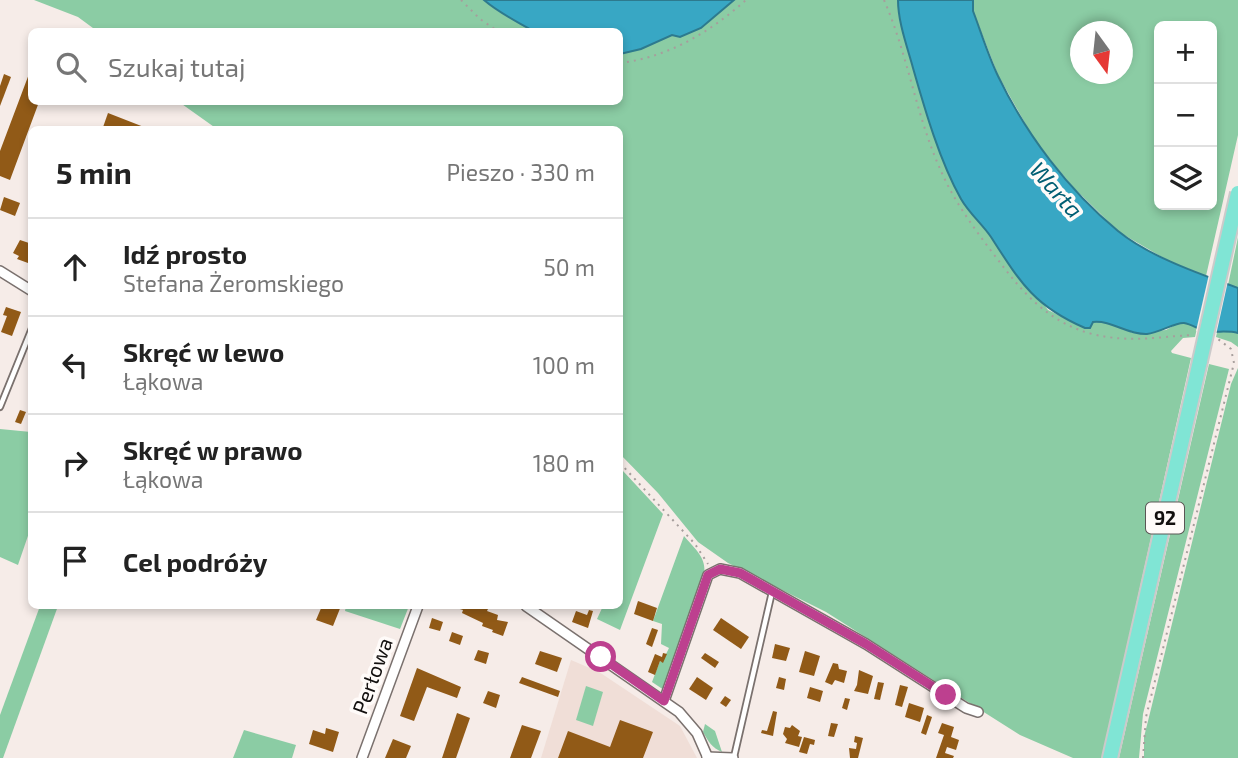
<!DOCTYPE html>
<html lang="pl">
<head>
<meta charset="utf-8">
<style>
	body { margin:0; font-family:"Exo 2",sans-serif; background:#f6f6f6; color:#222 }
	.controls { position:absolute; right:21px; top:21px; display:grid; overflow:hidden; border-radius:10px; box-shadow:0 4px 10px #0003 }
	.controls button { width:63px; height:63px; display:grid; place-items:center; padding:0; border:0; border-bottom:2px solid #e0e0e0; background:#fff; color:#222; font:35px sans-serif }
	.compass { position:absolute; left:1070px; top:21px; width:63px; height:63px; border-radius:50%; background:#fff; box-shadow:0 4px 10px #0003; rotate:165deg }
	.stop { position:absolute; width:21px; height:21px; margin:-16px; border:5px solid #bd408f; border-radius:50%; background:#fff }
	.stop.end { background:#bd408f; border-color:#fff; box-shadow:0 2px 7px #0008 }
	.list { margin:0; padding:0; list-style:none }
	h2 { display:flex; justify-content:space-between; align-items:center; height:91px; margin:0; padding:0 28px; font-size:30px }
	h2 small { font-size:23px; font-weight:400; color:#767676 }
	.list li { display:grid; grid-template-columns:46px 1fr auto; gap:21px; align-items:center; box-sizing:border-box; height:98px; padding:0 28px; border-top:2px solid #e0e0e0 }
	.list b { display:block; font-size:26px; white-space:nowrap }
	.list p { margin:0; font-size:23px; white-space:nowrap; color:#767676 }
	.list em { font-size:23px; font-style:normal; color:#767676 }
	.icon { flex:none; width:38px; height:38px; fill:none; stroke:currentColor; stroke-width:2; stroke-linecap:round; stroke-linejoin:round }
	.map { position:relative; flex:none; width:1238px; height:758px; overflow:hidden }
	.search { position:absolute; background:#fff; box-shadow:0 4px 10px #0003; left:28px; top:28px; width:595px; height:77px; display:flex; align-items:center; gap:18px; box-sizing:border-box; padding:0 24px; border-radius:10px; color:#767676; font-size:26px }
	.panel { position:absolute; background:#fff; box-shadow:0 4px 10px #0003; left:28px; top:126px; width:595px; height:483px; border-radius:10px }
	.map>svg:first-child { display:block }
</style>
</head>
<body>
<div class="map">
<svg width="1238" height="758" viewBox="0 0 1238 758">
	<rect width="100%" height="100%" fill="#f6ece8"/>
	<path fill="#f0ded7" d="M571 660 599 672 680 726 697 758H541Z"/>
	<g fill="#8bcca4" fill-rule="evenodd">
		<path d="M34 0H484C499 13 516 21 533 31H97L78 17Z"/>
		<path d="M734 0H898L904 33 962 200 1048 310 1085 328 1093 322 1104 321 1133 333 1166 330 1177 324 1186 323 1197 328 1195 337 1183 338 1171 351 1172 353 1191 358 1102 758H1073L1020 735 826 612 728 563 698 542 658 493 620 454V130L217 129 179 102H620V54L641 49 672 35 680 37 701 28Z"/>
		<path d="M973 0H1238V135L1206 276 1167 260 1119 232 1073 187 1035 141 998 75 973 11ZM1159 26H1212V205H1159ZM1080 32H1122V74H1080Z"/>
		<path d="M1238 237V288L1228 285Z"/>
		<path d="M1228 330 1238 333V347L1231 342 1216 337 1217 332Z"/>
		<path d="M1209 364 1229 369 1143 714 1139 758H1119Z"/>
		<path d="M1238 368V758H1144V737L1149 717 1231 384Z"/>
		<path d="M0 429 31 432V527L18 565 0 557Z"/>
		<path d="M623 471 663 514 620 630 597 619 603 606H620V481Z"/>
		<path d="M684 536C695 549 707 558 704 575L664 690 652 682 660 661 662 662 669 648 661 644 662 624 653 621Z"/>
		<path d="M40 606H58L3 758H0V715Z"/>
		<path d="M346 606H409L400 629 345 611Z"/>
		<path d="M586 686 603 692 593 726 576 720Z"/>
		<path d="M705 724 715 731 722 752C712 748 708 741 703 732Z"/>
		<path d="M244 730 296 745 292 758H233Z"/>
	</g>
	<g fill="#38a7c4" stroke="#2d7a8e" stroke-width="2">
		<path d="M484 0H734L701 28 680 37 672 35 641 49 620 54V32L533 31C516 21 499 13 484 0Z"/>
		<path d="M898 0H973V11C981 32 988 55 998 76 1026 134 1068 190 1118 231 1150 257 1200 274 1238 288V333C1227 330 1216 333 1205 331 1198 329 1191 324 1184 323 1176 322 1159 333 1147 334 1127 335 1112 320 1093 322L1090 328H1085C1034 306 1020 282 991 237 982 224 969 213 961 199 940 162 925 110 913 68 907 46 898 22 898 0Z"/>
	</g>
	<path fill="#f6ece8" d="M1209 274 1228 281 1216 335 1196 331Z"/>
	<g fill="#915a17">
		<path d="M32 66V102H39L10 180 0 176V151Z"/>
		<path d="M4 74 11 77 0 106V86Z"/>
		<path d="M108 113 149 129V130H102Z"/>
		<path d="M4 197 20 203 15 216 0 210Z"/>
		<path d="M20 240 32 244V257L28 263 17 259 19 256 13 253Z"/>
		<path d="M6 307 21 312 12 336 1 332 7 316 3 315Z"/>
		<path d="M20 410 26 412 21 424 15 422Z"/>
		<path d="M638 601 657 608 653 621 634 614Z"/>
		<path d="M322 606H341L333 626 316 620Z"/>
		<path d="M450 606H479L488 609 487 611 498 615 497 620 508 622 503 636 492 632 493 630 482 626 483 623 462 613 463 610Z"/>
		<path d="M589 610 593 611 588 628 572 622 576 611 587 615Z"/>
		<path d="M432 618 443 622 440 631 429 628Z"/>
		<path d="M721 618 749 637 741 649 713 630Z"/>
		<path d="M652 628 658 630 652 647 646 644Z"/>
		<path d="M452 632 463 636 460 645 449 641Z"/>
		<path d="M775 644 790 648 786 661 772 658Z"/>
		<path d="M478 650 489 653 486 664 474 660Z"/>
		<path d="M540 651 562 658 557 672 535 664Z"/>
		<path d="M805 651 820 656 814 676 799 672Z"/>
		<path d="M663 653 667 654 663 663 660 661 655 675 648 672 655 654 662 657Z"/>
		<path d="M705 653 719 662 715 668 701 658Z"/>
		<path d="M833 663 838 664 839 669 847 671 844 683 835 680 832 685 825 682Z"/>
		<path d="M417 668 461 687 457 698 427 687 414 721 400 716Z"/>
		<path d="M859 670 873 676 868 694 854 691 857 685Z"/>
		<path d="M522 677 560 691 558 697 519 683Z"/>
		<path d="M697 677 713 688 706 700 689 689Z"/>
		<path d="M779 677 786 679 784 690 776 688Z"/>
		<path d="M878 682 884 683 880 700 874 699Z"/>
		<path d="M900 685 908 687 902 707 895 705Z"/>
		<path d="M810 687 823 691 820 702 807 698Z"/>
		<path d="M488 691 500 695 496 708 483 703Z"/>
		<path d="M725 696 731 700 726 707 720 703Z"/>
		<path d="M845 698 850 699 847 710 842 708Z"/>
		<path d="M909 703 924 708 920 722 905 717Z"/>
		<path d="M773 711 777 712 773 736 761 733 762 730 767 731Z"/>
		<path d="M457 713 470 718 456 758H442Z"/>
		<path d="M927 715 932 717 926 735 921 733Z"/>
		<path d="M620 720 653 732 643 758H558L568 731 610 747Z"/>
		<path d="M831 723 838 724 834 737 828 736Z"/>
		<path d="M942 723 954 727 951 737 959 740 956 750 947 747 945 753 954 756 953 758H936L944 735 938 733Z"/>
		<path d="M522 725 541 731 531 758H510Z"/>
		<path d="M792 725 800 731 798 736 802 737 799 747 785 743 787 739 783 734 785 727 790 728Z"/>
		<path d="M326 728 339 732 333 752 309 744 313 730 325 734Z"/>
		<path d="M855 736 863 738 858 758H850L849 748 856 749 857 743 854 742Z"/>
		<path d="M804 737 815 740 814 745 810 744 807 754 799 752Z"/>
		<path d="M393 739 411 746 406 758H385Z"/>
	</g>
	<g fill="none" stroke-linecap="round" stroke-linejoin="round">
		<g stroke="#7a716e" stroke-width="8">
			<g id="lane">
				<path d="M0 407 32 328"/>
				<path d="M734 757 772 592"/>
			</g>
		</g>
		<g stroke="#7a716e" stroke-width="12">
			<g id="street">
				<path d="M0 271 32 291"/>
				<path d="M526 606 679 712 697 733 708 758"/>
				<path d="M664 701 708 575 720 569 740 573 866 644 966 708 978 712"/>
				<path d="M707 757 733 758"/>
				<path d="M362 758 418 606"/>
			</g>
		</g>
		<g stroke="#cbcaca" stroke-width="18">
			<path id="primary" d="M1110 758 1200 361"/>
		</g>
		<g stroke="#a69e9c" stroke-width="2" stroke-dasharray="2 5" stroke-linecap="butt">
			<path d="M461 0 480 19 499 32"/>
			<path d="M884 0C908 55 916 116 941 171 956 206 982 239 1005 269 1028 299 1054 324 1092 334 1130 343 1155 337 1192 335"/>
			<path d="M620 63C669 57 710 32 746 0"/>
			<path d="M620 463 695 544 708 564"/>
			<path d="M1143 758 1146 717 1234 363 1231 349 1218 339"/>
		</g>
		<use href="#lane" stroke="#fff" stroke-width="4.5"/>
		<use href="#street" stroke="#fff" stroke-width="9"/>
		<use href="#primary" stroke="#80e5d5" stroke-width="14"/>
		<g stroke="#cbcaca" stroke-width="18" stroke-linecap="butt">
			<path id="primary-bridge" d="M1200 361 1238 193"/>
		</g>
		<use href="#primary-bridge" stroke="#80e5d5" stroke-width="14"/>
	</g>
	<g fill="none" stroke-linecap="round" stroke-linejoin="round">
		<path stroke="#bd408f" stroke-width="9" d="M601 657 664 701 708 575 720 569 740 573 866 644 946 695"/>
	</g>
	<g text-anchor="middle" stroke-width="7" stroke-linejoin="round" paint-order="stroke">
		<rect fill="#fffbf9" stroke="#5a5655" stroke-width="2" x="1146" y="502.5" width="38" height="31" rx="5"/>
		<g font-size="19" font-weight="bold" fill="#13100f">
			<text x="1165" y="525">92</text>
		</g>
		<g font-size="21" fill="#13100f" stroke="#fffbf9">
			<text transform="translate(373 676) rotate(-70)" y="7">Perłowa</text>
		</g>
		<g font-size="23" font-style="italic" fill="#005e73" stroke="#fffbf9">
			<text transform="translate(1056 190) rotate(48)" y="8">Warta</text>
		</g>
	</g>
</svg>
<div class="controls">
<button>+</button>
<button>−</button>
<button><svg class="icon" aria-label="layers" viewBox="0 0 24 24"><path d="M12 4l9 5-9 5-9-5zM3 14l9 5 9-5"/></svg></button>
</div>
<svg class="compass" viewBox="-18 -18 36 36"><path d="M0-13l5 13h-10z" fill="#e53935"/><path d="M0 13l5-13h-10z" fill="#767676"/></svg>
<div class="stop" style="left:601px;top:657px"></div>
<div class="stop end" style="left:946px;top:695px"></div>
<div class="search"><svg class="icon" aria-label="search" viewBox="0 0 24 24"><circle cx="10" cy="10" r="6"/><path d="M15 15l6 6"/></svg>Szukaj tutaj</div>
<section class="panel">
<h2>5 min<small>Pieszo · 330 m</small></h2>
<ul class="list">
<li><svg class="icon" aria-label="ahead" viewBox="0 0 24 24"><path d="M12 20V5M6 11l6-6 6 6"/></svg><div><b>Idź prosto</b><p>Stefana Żeromskiego</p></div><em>50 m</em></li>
<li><svg class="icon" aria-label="left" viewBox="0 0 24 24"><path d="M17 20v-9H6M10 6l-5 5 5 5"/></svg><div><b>Skręć w lewo</b><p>Łąkowa</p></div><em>100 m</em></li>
<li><svg class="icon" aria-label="right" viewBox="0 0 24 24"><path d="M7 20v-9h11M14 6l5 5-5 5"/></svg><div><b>Skręć w prawo</b><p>Łąkowa</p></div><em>180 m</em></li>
<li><svg class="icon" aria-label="arrive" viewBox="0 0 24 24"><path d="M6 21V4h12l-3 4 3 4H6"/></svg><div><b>Cel podróży</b></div></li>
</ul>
</section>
</div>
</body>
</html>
